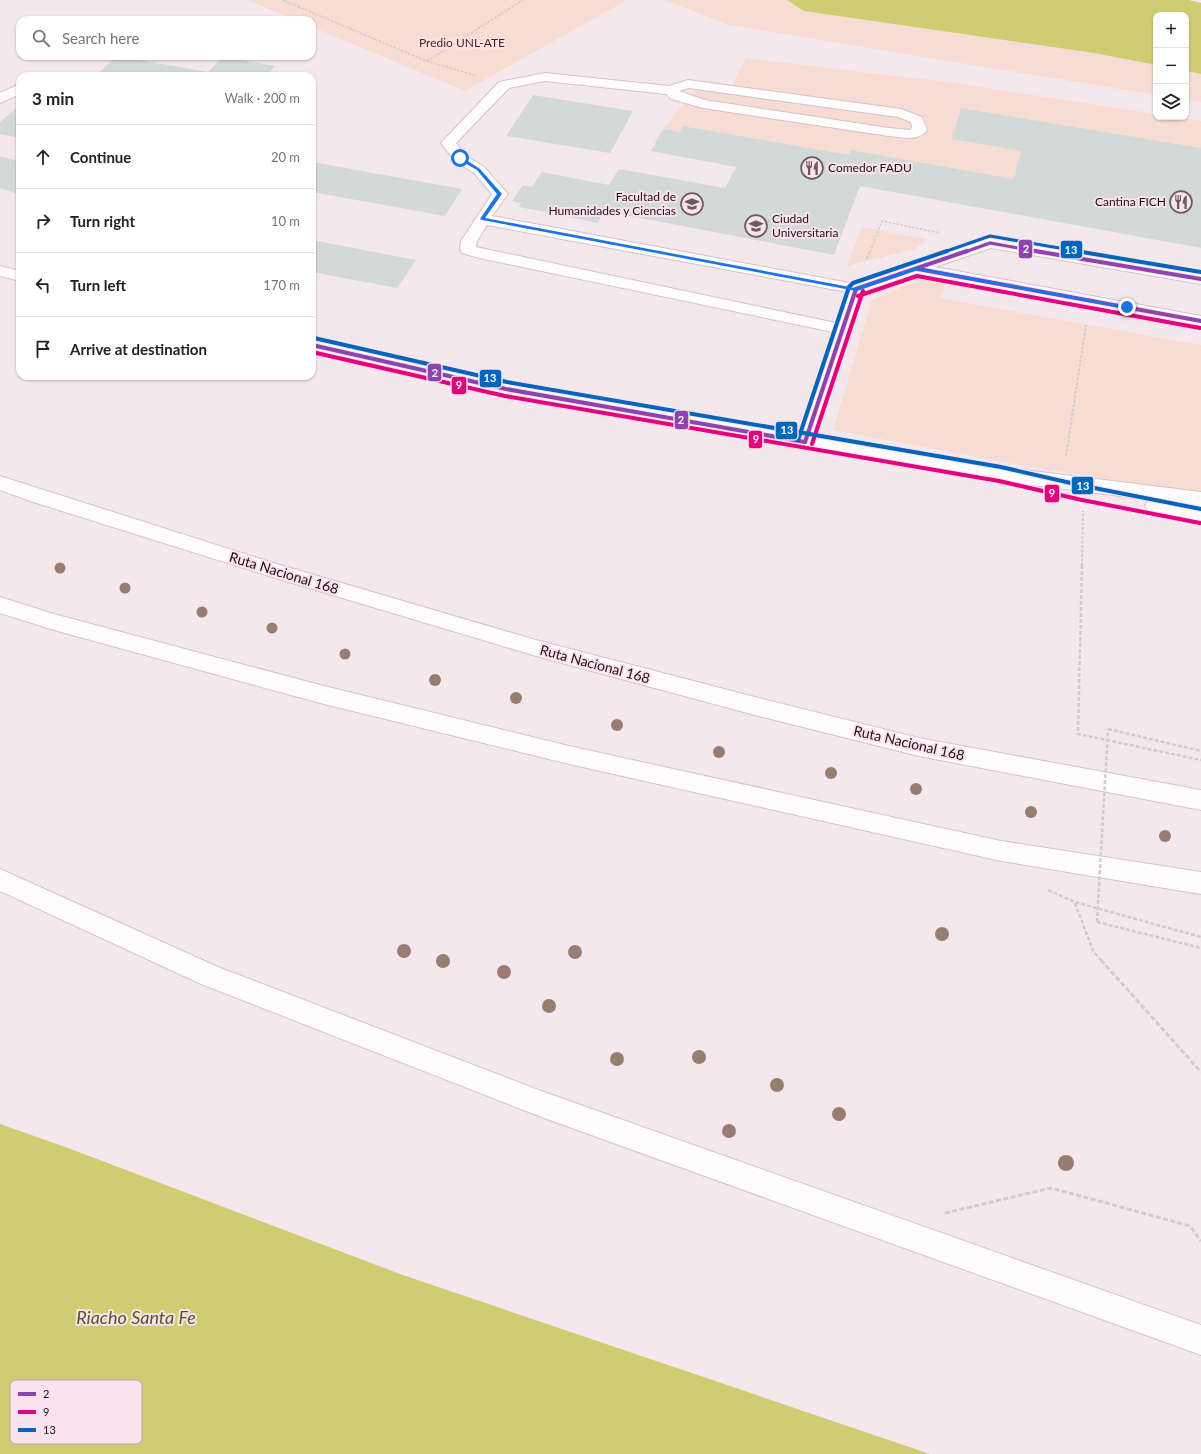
<!DOCTYPE html>
<html lang="en">
<head>
<meta charset="utf-8">
<style>
	body { margin:0; font-family:Lato,sans-serif; background:#f2f2f2; color:#222 }
	.controls { position:absolute; right:12px; top:12px; display:grid; overflow:hidden; border-radius:8px; box-shadow:0 1px 3px #0004 }
	.controls button { width:36px; height:36px; display:grid; place-items:center; padding:0; border:0; border-bottom:1px solid #e0e0e0; background:#fff; color:#222; font:20px sans-serif }
	.stop { position:absolute; width:12px; height:12px; margin:-9px; border:3px solid #1a73e8; border-radius:50%; background:#fff }
	.stop.end { background:#1a73e8; border-color:#fff; box-shadow:0 1px 4px #0008 }
	.list { margin:0; padding:0; list-style:none }
	h2 { display:flex; justify-content:space-between; align-items:center; height:52px; margin:0; padding:0 16px; font-size:17px }
	h2 small { font-size:13px; font-weight:400; color:#767676 }
	.list li { display:grid; grid-template-columns:26px 1fr auto; gap:12px; align-items:center; box-sizing:border-box; height:64px; padding:0 16px; border-top:1px solid #e0e0e0 }
	.list b { display:block; font-size:15px; white-space:nowrap }
	.list em { font-size:13px; font-style:normal; color:#767676 }
	.icon { flex:none; width:22px; height:22px; fill:none; stroke:currentColor; stroke-width:2; stroke-linecap:round; stroke-linejoin:round }
	.map { position:relative; flex:none; width:1201px; height:1454px; overflow:hidden }
	.search { position:absolute; background:#fff; box-shadow:0 1px 3px #0004; left:16px; top:16px; width:300px; height:44px; display:flex; align-items:center; gap:10px; box-sizing:border-box; padding:0 14px; border-radius:12px; color:#767676; font-size:15px }
	.panel { position:absolute; background:#fff; box-shadow:0 1px 3px #0004; left:16px; top:72px; width:300px; height:308px; border-radius:12px }
	.map>svg:first-child { display:block }
</style>
</head>
<body>
<div class="map">
<svg width="1201" height="1454" viewBox="0 0 1201 1454">
	<rect width="100%" height="100%" fill="#f5e8ed"/>
	<g fill="#f7dcd3">
		<path d="M248 0H627L465 91 312 27V20H295Z"/>
		<path d="M664 0H787L804 11 1094 53 1156 65V95L729 25Z"/>
		<path d="M746 58 955 83 1156 114V117H1177L1201 121V148L961 108 952 139 1021 151 1014 179 851 150 849 155 683 126 680 132 663 129 703 80 732 85Z"/>
		<path d="M1186 71 1201 74V102L1186 100Z"/>
		<path d="M862 227 927 239 915 249 847 266Z"/>
		<path d="M931 275 948 278 940 298 1201 345V494L1014 464 833 430 872 300Z"/>
	</g>
	<g fill="#cfcd72">
		<path d="M787 0H1189L1201 3V74L1186 71V15H1156V65L1094 53 804 11Z"/>
		<path d="M0 1124 68 1148 400 1274 930 1454H0Z"/>
	</g>
	<g fill="#d2d9d6">
		<path d="M117 56 208 72 223 57 275 66 266 76H95Z"/>
		<path d="M533 95 633 111 610 153 506 136Z"/>
		<path d="M961 108 1201 148V248L860 186 834 255 604 211 598 223 519 207 521 203 512 201 523 185 532 187 542 172 609 185 619 169 725 188 736 167 651 151 663 129 680 132 683 126 849 155 851 150 1014 179 1021 151 952 139Z"/>
		<path d="M15 109 20 110V138L0 134V122Z"/>
		<path d="M0 156 20 162V195L0 188Z"/>
		<path d="M312 162 462 189 445 216 312 192Z"/>
		<path d="M312 240 416 260 397 288 312 272Z"/>
	</g>
	<g fill="none" stroke-linecap="round" stroke-linejoin="round">
		<g stroke="#d4c2ca" stroke-width="2">
			<g id="minor">
				<path d="M545 73 669 86 688 80 901 109 922 117 927 130C919 142 901 137 889 136L703 108 671 99 666 94 545 81 509 88 456 143 465 155 484 167 508 194 492 216 855 284 990 238 1201 274V284L991 248 935 267 1201 316V326L917 274 863 292 814 442 811 446 805 448 799 446 796 442 833 332 479 258 462 253 460 250 461 241 492 194 474 173 455 161 441 143 499 82ZM689 88 898 117 911 122 912 128 909 130 889 128 705 100 679 91ZM487 225 847 292 836 323 476 247 477 241Z"/>
				<path d="M20 84V94L0 103V93Z"/>
				<path d="M0 869 218 967 544 1092 1201 1325V1355L544 1118 201 984 0 891Z"/>
			</g>
		</g>
		<g stroke="#d4c2ca" stroke-width="2">
			<g id="major">
				<path d="M0 266 20 271V281L0 276Z"/>
				<path d="M312 340 506 383 805 436 1000 467 1201 492V506L1165 501 1201 509V523L1148 511 1145 506 1148 501 1153 500 1000 481 805 448 506 395 312 350Z"/>
			</g>
		</g>
		<g stroke="#d4c2ca" stroke-width="2">
			<g id="highway">
				<path d="M0 476 270 562 536 640 751 696 919 738 1201 790V810L919 756 751 714 536 656 269 576 33 502 0 490Z"/>
				<path d="M0 597 54 614 320 685 569 746 1001 841 1201 872V894L1001 861 569 764 320 703 54 630 0 613Z"/>
			</g>
		</g>
		<g stroke="#d1cdce" stroke-width="1.5" stroke-dasharray="2.5 1.5" stroke-linecap="butt">
			<path d="M283 0 426 61 477 76"/>
			<path d="M427 61 523 0"/>
			<path d="M870 252 882 221 940 233"/>
		</g>
		<g stroke="#d1cdce" stroke-width="2" stroke-dasharray="3 1.5" stroke-linecap="butt">
			<path d="M867 259 870 251"/>
			<path d="M1066 456 1086 325"/>
			<path d="M1082 566 1083 511"/>
		</g>
		<g stroke="#d1cdce" stroke-width="2.5" stroke-dasharray="4 2" stroke-linecap="butt">
			<path d="M1082 565 1078 734 1201 760"/>
			<path d="M1108 729 1201 751"/>
			<path d="M1048 890 1075 902 1201 937"/>
			<path d="M1075 903 1093 951 1102 961"/>
			<path d="M1097 922 1201 948"/>
		</g>
		<g stroke="#d1cdce" stroke-width="3" stroke-dasharray="5 2.5" stroke-linecap="butt">
			<path d="M1101 960 1201 1072"/>
			<path d="M945 1213 1051 1188 1190 1226 1201 1241"/>
		</g>
		<use href="#minor" fill="#fefcfc" fill-rule="evenodd"/>
		<use href="#major" fill="#fefcfc" fill-rule="evenodd"/>
		<use href="#highway" fill="#fefcfc" fill-rule="evenodd"/>
		<path stroke="#d1cdce" stroke-width="2.5" stroke-dasharray="4 2" stroke-linecap="butt" d="M1097 922 1108 729"/>
		<g stroke="#fae3ec" stroke-width="5">
			<path id="bus-1-far1" d="M965 252 990 243 1041 252"/>
		</g>
		<g stroke="#fae3ec" stroke-width="6">
			<g id="bus-1">
				<path d="M1035 251 1201 279"/>
				<path d="M918 269 1201 321"/>
				<path d="M856 289 967 251"/>
				<path d="M312 345 506 389 805 442"/>
				<path d="M805 442 856 289"/>
			</g>
		</g>
		<g stroke="#fae3ec" stroke-width="6">
			<g id="bus-2">
				<path d="M858 296 917 276 1200 328"/>
				<path d="M312 352 505 396 999 481 1082 500 1200 523"/>
				<path d="M812 444 863 291"/>
			</g>
		</g>
		<g stroke="#fae3ec" stroke-width="5">
			<path id="bus-3-far1" d="M944 252 990 236 1082 252"/>
		</g>
		<g stroke="#fae3ec" stroke-width="6">
			<g id="bus-3">
				<path d="M1076 251 1201 272"/>
				<path d="M314 338 507 382 1001 467 1084 486 1201 509"/>
				<path d="M798 440 849 287 853 283 947 251"/>
			</g>
		</g>
		<use href="#bus-1-far1" stroke="#8e44ad" stroke-width="3"/>
		<use href="#bus-1" stroke="#8e44ad" stroke-width="4"/>
		<use href="#bus-2" stroke="#e5007d" stroke-width="4"/>
		<use href="#bus-3-far1" stroke="#0065bd" stroke-width="3"/>
		<use href="#bus-3" stroke="#0065bd" stroke-width="4"/>
	</g>
	<g fill="#9a7d71">
		<circle cx="60" cy="568" r="5.5"/>
		<circle cx="125" cy="588" r="5.5"/>
		<circle cx="202" cy="612" r="5.5"/>
		<circle cx="272" cy="628" r="5.5"/>
		<circle cx="345" cy="654" r="5.5"/>
		<circle cx="435" cy="680" r="6"/>
		<circle cx="516" cy="698" r="6"/>
		<circle cx="617" cy="725" r="6"/>
		<circle cx="719" cy="752" r="6"/>
		<circle cx="831" cy="773" r="6"/>
		<circle cx="916" cy="789" r="6"/>
		<circle cx="1031" cy="812" r="6"/>
		<circle cx="1165" cy="836" r="6"/>
		<circle cx="942" cy="934" r="7"/>
		<circle cx="404" cy="951" r="7"/>
		<circle cx="575" cy="952" r="7"/>
		<circle cx="443" cy="961" r="7"/>
		<circle cx="504" cy="972" r="7"/>
		<circle cx="549" cy="1006" r="7"/>
		<circle cx="699" cy="1057" r="7"/>
		<circle cx="617" cy="1059" r="7"/>
		<circle cx="777" cy="1085" r="7"/>
		<circle cx="839" cy="1114" r="7"/>
		<circle cx="729" cy="1131" r="7"/>
		<circle cx="1066" cy="1163" r="8"/>
	</g>
	<path fill="#1a73e8" d="M460 156 480 169 502 194 485 218 855 288 917 267 1130 307 1127 309 917 270 856 291 482 220 480 219 497 194 477 170 458 159Z"/>
	<defs>
		<g id="restaurant-ring" transform="scale(1.15)"><circle r="9.5" fill="#fae3ec" stroke="#6b5a62" stroke-width="1.5"/><path d="M-5-6h1v4h1v-4h1v4h1v-4h1v5L-1.5 .5V6h-2V.5L-5-1ZM5-6V6H3V1.5H1.5Q1.5-4 5-6Z" fill="#6b5a62"/></g>
		<g id="university-ring" transform="scale(1.15)"><circle r="9.5" fill="#fae3ec" stroke="#6b5a62" stroke-width="1.5"/><path d="M0-5L7-2L0 1L-7-2ZM-4 1L0 2.5L4 1V4Q0 6-4 4Z" fill="#6b5a62"/></g>
	</defs>
	<g fill-rule="evenodd">
		<use href="#restaurant-ring" x="812" y="168"/>
		<use href="#restaurant-ring" x="1181" y="202"/>
		<use href="#university-ring" x="692" y="204"/>
		<use href="#university-ring" x="756" y="226"/>
	</g>
	<g text-anchor="middle" stroke-width="4" stroke-linejoin="round" paint-order="stroke">
		<g font-size="12" fill="#4f260b" stroke="#fae3ec">
			<text x="462" y="47">Predio UNL-ATE</text>
		</g>
		<g font-size="12" fill="#200d17" stroke="#fae3ec" text-anchor="start">
			<text x="828" y="172">Comedor FADU</text>
			<text x="676" y="201" text-anchor="end">Facultad de<tspan x="676" dy="14">Humanidades y Ciencias</tspan></text>
			<text x="1166" y="206" text-anchor="end">Cantina FICH</text>
			<text x="772" y="223">Ciudad<tspan x="772" dy="14">Universitaria</tspan></text>
		</g>
		<g font-size="14" fill="#200d17" stroke="#fae3ec">
			<text transform="translate(284 573) rotate(17)" y="5">Ruta Nacional 168</text>
			<text transform="translate(595 664) rotate(15)" y="5">Ruta Nacional 168</text>
			<text transform="translate(909 743) rotate(13)" y="5">Ruta Nacional 168</text>
		</g>
		<g font-size="18" font-style="italic" fill="#545623" stroke="#fae3ec">
			<text x="136" y="1324">Riacho Santa Fe</text>
		</g>
	</g>
	<rect x="10" y="1380" width="132" height="64" rx="6" fill="#fae3ec" stroke="#b9a3ac" stroke-width="1"/>
	<rect x="18" y="1392" width="18" height="4" fill="#8e44ad"/>
	<rect x="18" y="1410" width="18" height="4" fill="#e5007d"/>
	<rect x="18" y="1428" width="18" height="4" fill="#0065bd"/>
	<g font-size="11" fill="#200d17">
		<text x="43" y="1398">2</text>
		<text x="43" y="1416">9</text>
		<text x="43" y="1434">13</text>
	</g>
	<g stroke="#fae3ec" stroke-width="1.5">
		<rect x="1018" y="239" width="15" height="20" rx="4" fill="#8e44ad"/>
		<rect x="1060" y="240" width="23" height="19" rx="4" fill="#0065bd"/>
		<rect x="427" y="363" width="15" height="19" rx="4" fill="#8e44ad"/>
		<rect x="479" y="369" width="23" height="19" rx="4" fill="#0065bd"/>
		<rect x="451" y="376" width="16" height="19" rx="4" fill="#e5007d"/>
		<rect x="674" y="410" width="15" height="20" rx="4" fill="#8e44ad"/>
		<rect x="775" y="421" width="23" height="19" rx="4" fill="#0065bd"/>
		<rect x="748" y="430" width="15" height="19" rx="4" fill="#e5007d"/>
		<rect x="1071" y="476" width="23" height="19" rx="4" fill="#0065bd"/>
		<rect x="1044" y="484" width="16" height="19" rx="4" fill="#e5007d"/>
	</g>
	<g font-size="11" text-anchor="middle" font-weight="bold" fill="#fff">
		<text x="1026" y="253">2</text>
		<text x="1071" y="254">13</text>
		<text x="435" y="377">2</text>
		<text x="490" y="382">13</text>
		<text x="459" y="389">9</text>
		<text x="681" y="424">2</text>
		<text x="787" y="434">13</text>
		<text x="756" y="443">9</text>
		<text x="1083" y="490">13</text>
		<text x="1052" y="497">9</text>
	</g>
</svg>
<div class="controls">
<button>+</button>
<button>−</button>
<button><svg class="icon" aria-label="layers" viewBox="0 0 24 24"><path d="M12 4l9 5-9 5-9-5zM3 14l9 5 9-5"/></svg></button>
</div>
<div class="stop" style="left:460px;top:158px"></div>
<div class="stop end" style="left:1127px;top:307px"></div>
<div class="search"><svg class="icon" aria-label="search" viewBox="0 0 24 24"><circle cx="10" cy="10" r="6"/><path d="M15 15l6 6"/></svg>Search here</div>
<section class="panel">
<h2>3 min<small>Walk · 200 m</small></h2>
<ul class="list">
<li><svg class="icon" aria-label="ahead" viewBox="0 0 24 24"><path d="M12 20V5M6 11l6-6 6 6"/></svg><div><b>Continue</b></div><em>20 m</em></li>
<li><svg class="icon" aria-label="right" viewBox="0 0 24 24"><path d="M7 20v-9h11M14 6l5 5-5 5"/></svg><div><b>Turn right</b></div><em>10 m</em></li>
<li><svg class="icon" aria-label="left" viewBox="0 0 24 24"><path d="M17 20v-9H6M10 6l-5 5 5 5"/></svg><div><b>Turn left</b></div><em>170 m</em></li>
<li><svg class="icon" aria-label="arrive" viewBox="0 0 24 24"><path d="M6 21V4h12l-3 4 3 4H6"/></svg><div><b>Arrive at destination</b></div></li>
</ul>
</section>
</div>
</body>
</html>
